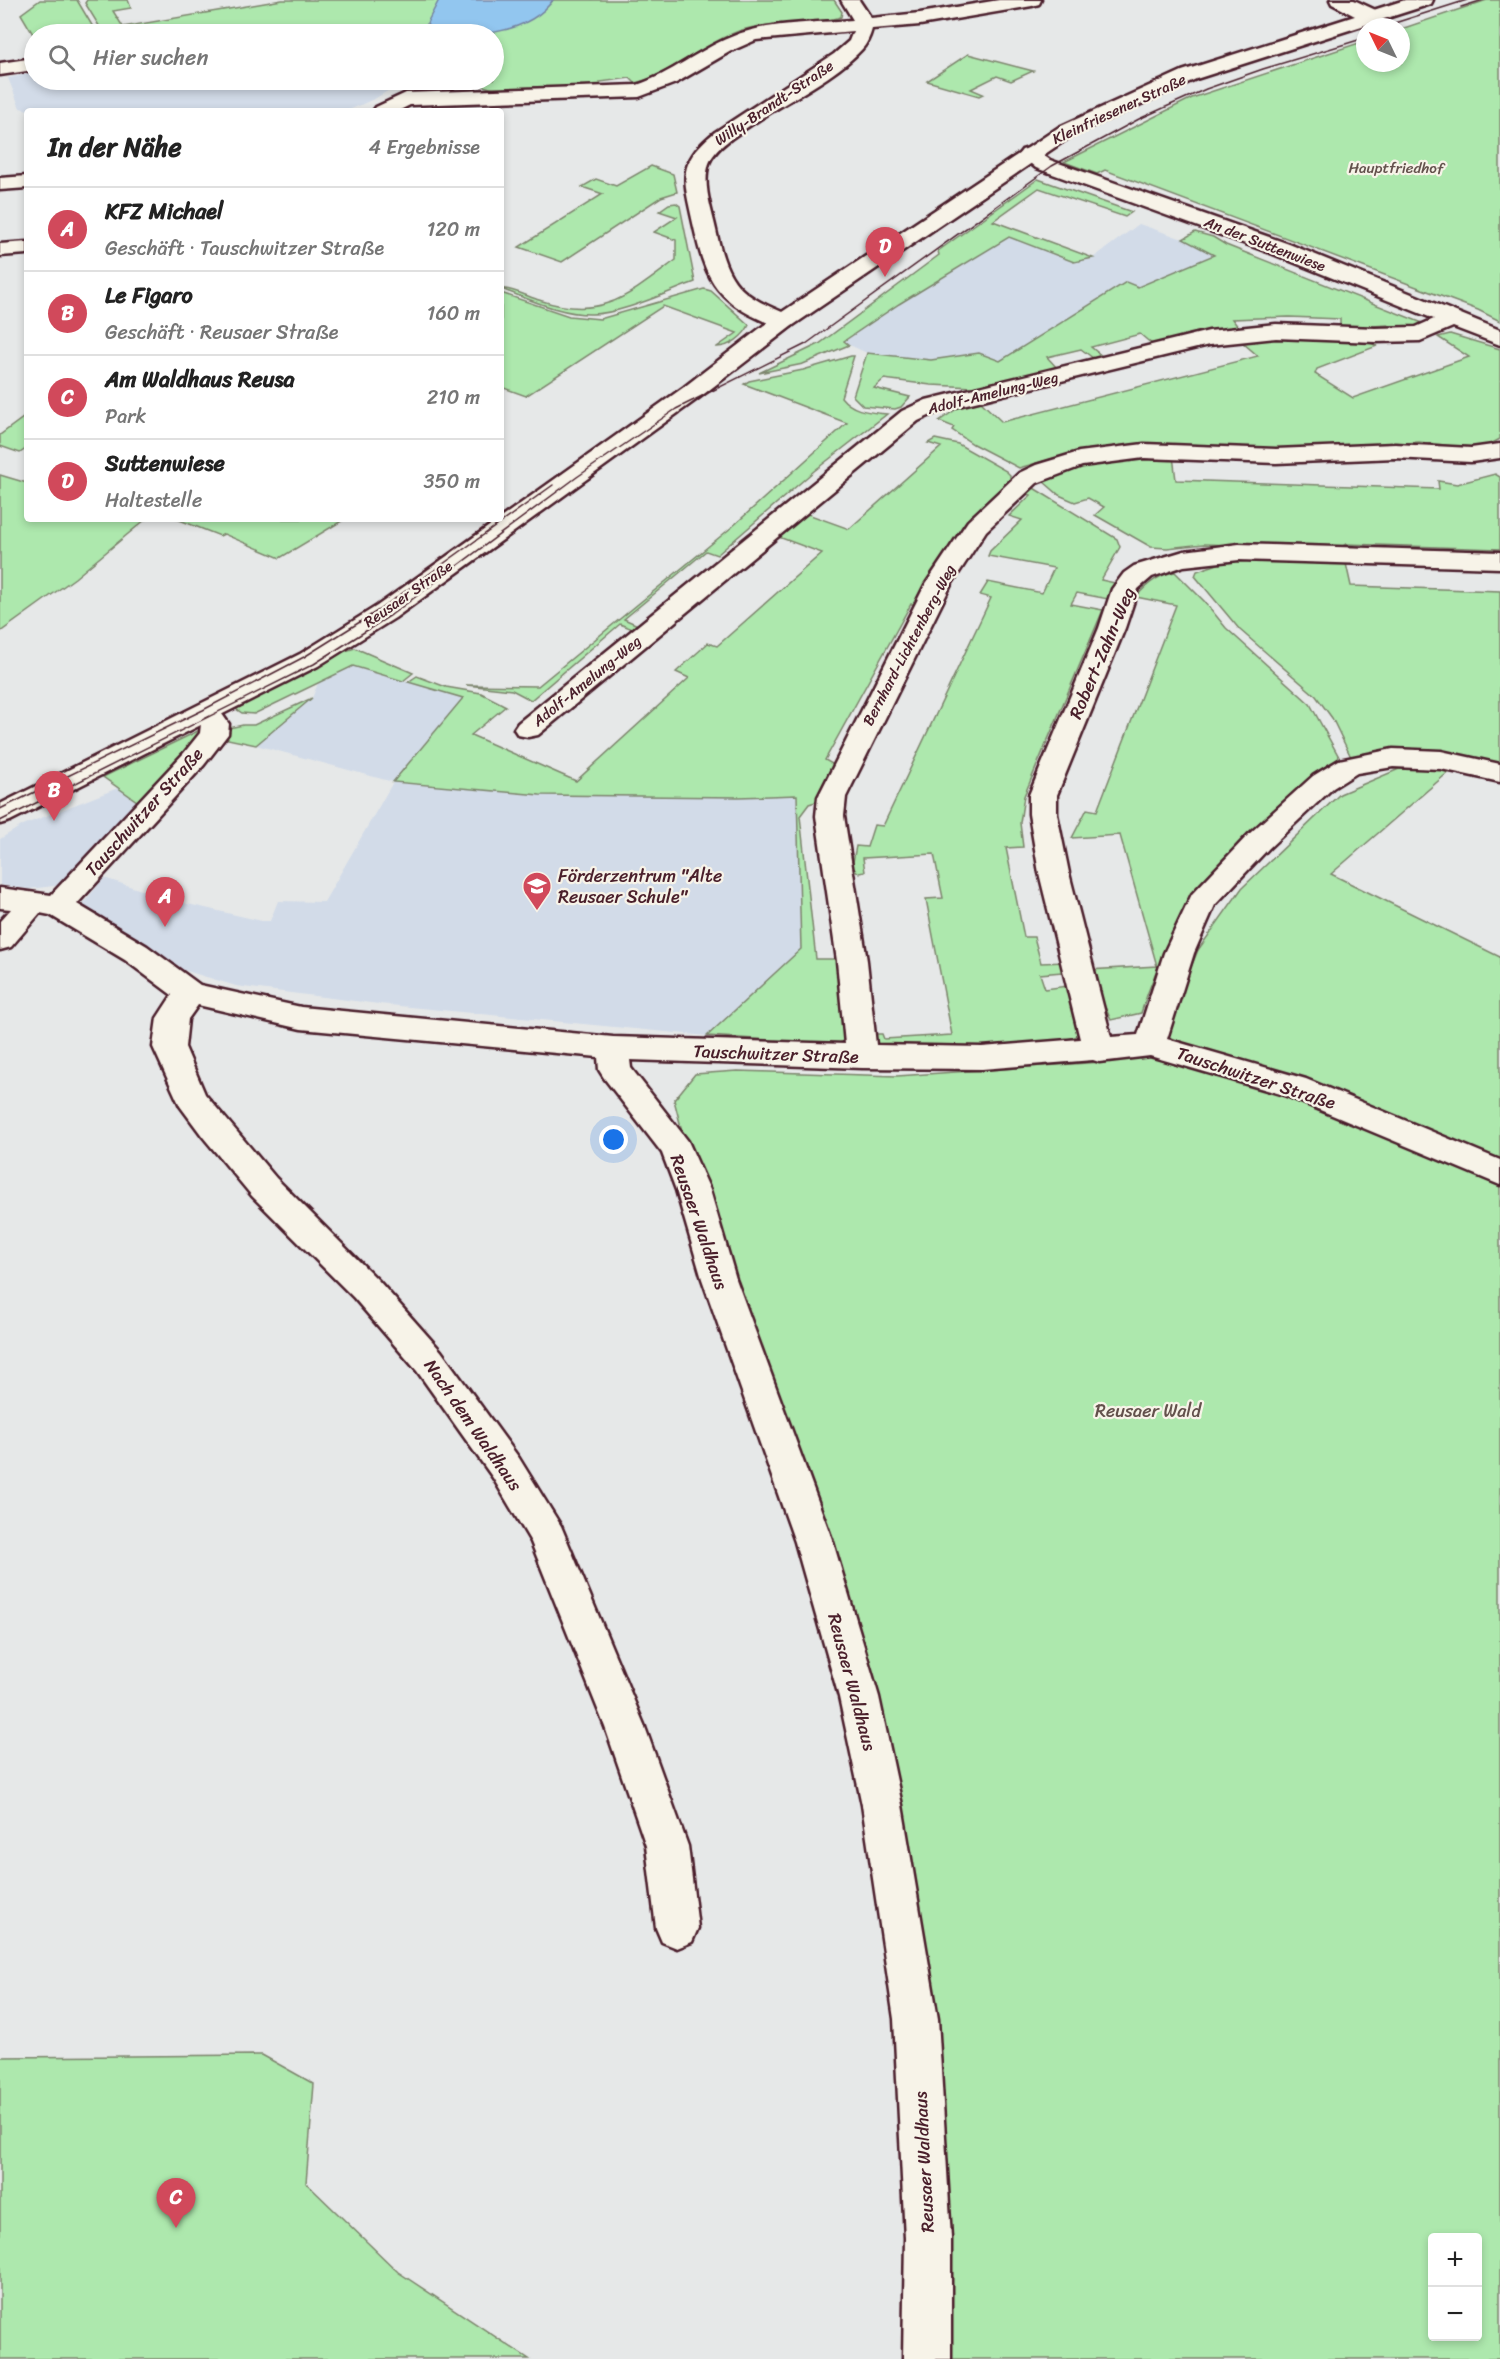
<!DOCTYPE html>
<html lang="de">
<head>
<meta charset="utf-8">
<style>
	body { margin:0; font-family:Sriracha,sans-serif; background:#f6f6f6; color:#222 }
	.controls { position:absolute; right:18px; bottom:18px; display:grid; overflow:hidden; border-radius:6px; box-shadow:0 3px 9px #0003 }
	.controls button { width:54px; height:54px; display:grid; place-items:center; padding:0; border:0; border-bottom:2px solid #e0e0e0; background:#fff; color:#222; font:30px sans-serif }
	.compass { position:absolute; left:1356px; top:18px; width:54px; height:54px; border-radius:50%; background:#fff; box-shadow:0 3px 9px #0003; rotate:313deg }
	.you { position:absolute; left:614px; top:1140px; width:21px; height:21px; margin:-15px; border:4px solid #fff; border-radius:50%; background:#1a73e8; box-shadow:0 0 0 9px #1a73e833 }
	.badge { display:grid; place-items:center; width:39px; height:39px; border-radius:50%; background:#d1495b; color:#fff; font-size:20px; font-weight:700 }
	.pin { position:absolute; translate:-50% -50px; filter:drop-shadow(0 2px 3px #0008) }
	.pin::after { content:''; position:absolute; top:32px; width:21px; height:18px; background:inherit; clip-path:polygon(0 0,100% 0,50% 100%) }
	.list { margin:0; padding:0; list-style:none }
	h2 { display:flex; justify-content:space-between; align-items:center; height:78px; margin:0; padding:0 24px; font-size:26px }
	h2 small { font-size:20px; font-weight:400; color:#767676 }
	.list li { display:grid; grid-template-columns:39px 1fr auto; gap:18px; align-items:center; box-sizing:border-box; height:84px; padding:0 24px; border-top:2px solid #e0e0e0 }
	.list b { display:block; font-size:22px; white-space:nowrap }
	.list p { margin:0; font-size:20px; white-space:nowrap; color:#767676 }
	.list em { font-size:20px; font-style:normal; color:#767676 }
	.icon { flex:none; width:33px; height:33px; fill:none; stroke:currentColor; stroke-width:2; stroke-linecap:round; stroke-linejoin:round }
	.map { position:relative; flex:none; width:1500px; height:2359px; overflow:hidden }
	.search { position:absolute; background:#fff; box-shadow:0 3px 9px #0003; left:24px; top:24px; width:480px; height:66px; display:flex; align-items:center; gap:15px; box-sizing:border-box; padding:0 21px; border-radius:33px; color:#767676; font-size:22px }
	.panel { position:absolute; background:#fff; box-shadow:0 3px 9px #0003; left:24px; top:108px; width:480px; height:414px; border-radius:6px }
	.map>svg:first-child { display:block }
</style>
</head>
<body>
<div class="map">
<svg width="1500" height="2359" viewBox="0 0 1500 2359">
	<rect width="100%" height="100%" fill="#e6e8e8"/>
	<filter id="ink" filterUnits="userSpaceOnUse"><feTurbulence type="fractalNoise" baseFrequency=".0167" numOctaves="2"/><feDisplacementMap in="SourceGraphic" scale="12" xChannelSelector="R" yChannelSelector="G"/><feConvolveMatrix kernelMatrix="1 2 1 2 8 2 1 2 1" color-interpolation-filters="sRGB"/></filter>
	<g filter="url(#ink)">
		<g fill="#d2dbe8">
			<path d="M298 27 345 34H193L257 28Z"/>
			<path d="M34 73V80H406L376 98 347 111H32L20 108 8 78Z"/>
			<path d="M1139 224 1192 242 1215 255 1137 287 1126 283 1000 362 979 353 931 360 896 357 867 353 843 342 899 304 1009 236 1074 262 1093 258Z"/>
			<path d="M353 666 463 698 394 781 738 797 797 795 801 949 707 1036 379 1004 236 986 180 969 82 905 104 878 179 902 262 921H270L278 901 324 902 393 782 256 745 312 698 319 681Z"/>
			<path d="M118 788 144 806 62 885 29 889 0 885V839L23 825Z"/>
		</g>
		<g fill="#ade8ad" stroke="#7c846c" stroke-width="1.5" fill-rule="evenodd">
			<path d="M40 0H77L96 32 34 36 21 14Z"/>
			<path d="M87 0H128L131 8 113 11 123 27 282 0H439L429 30C476 43 508 21 550 4L553 0H834L842 12 841 17C808 27 772 20 739 31 702 44 674 73 635 83L630 78 600 82 602 87 497 90 462 80H494V34H345L298 27 193 34H104L85 3Z"/>
			<path d="M1487 0H1500V321L1478 310 1105 170 1097 174 1064 162 1192 98 1365 41V63H1401V29Z"/>
			<path d="M968 54 1033 71 1011 81 997 76 971 89 983 94 979 96 927 81Z"/>
			<path d="M651 166 673 174 677 192 661 197 562 262 519 247 603 194 582 187 596 179 616 186Z"/>
			<path d="M1038 179 1132 212 1125 217 1039 188 993 221 1093 258 1074 262 1009 237 899 304 844 341 849 345 803 364 759 373 819 344 939 255 938 251Z"/>
			<path d="M676 203 680 206 695 282C667 292 619 315 590 314 560 314 529 299 501 289 508 287 529 297 539 300 601 321 628 296 676 260V240L654 232 677 217 659 211 669 204Z"/>
			<path d="M1195 232 1213 237 1226 245 1425 324 1404 332 1388 325 1340 328V319L1289 317 1232 319 1239 328 1153 345 1140 334 1091 347 1102 356 1093 358 1081 349 1047 357 1058 369 974 387 931 385 884 379 874 388 910 397 901 407 895 409 863 406 853 396 867 353 931 360 979 353 1000 361 1126 282 1138 287 1214 255 1183 239Z"/>
			<path d="M704 289 711 291 749 325C744 336 730 347 717 347L737 333 663 306 526 396 501 387V293L569 316 600 319Z"/>
			<path d="M1450 334 1500 349V439L1487 446 1470 448 1419 442 1302 451 1110 447 1073 453 1019 468 973 444 952 430 954 427 939 421 958 408 955 406 981 402 1002 422 1258 356 1236 337C1272 336 1346 332 1377 346L1317 369 1315 374 1353 398 1469 357 1438 337Z"/>
			<path d="M851 356H854L841 397C853 412 869 412 887 414L814 471 717 555 706 551 624 619 640 626 635 630 620 624 531 700 512 690 466 685 538 686 732 527 847 423 744 384 749 381 803 370Z"/>
			<path d="M27 415V448L20 453 0 446V435Z"/>
			<path d="M935 439 958 444 1006 471 1010 475V482L921 604H911L825 760 834 765 822 800 809 804 800 816 816 959H842L846 1039 838 1044 707 1036 801 949 797 795 738 797 540 795 393 782 463 698 408 682 417 676 446 687 481 693 506 706 471 735 576 781 689 678 676 672 708 643 717 646 822 553 776 536 805 513 849 529 941 447 928 443Z"/>
			<path d="M1131 455 1173 456 1176 480 1439 489 1438 481 1457 484 1495 474 1500 477V549L1346 544 1338 549 1204 544 1167 548 1151 547 1095 515 1104 507 1088 498 1075 502 1059 495 1044 482C1063 460 1104 459 1131 455Z"/>
			<path d="M0 475 27 483V519H146L75 578 0 632Z"/>
			<path d="M1032 487 1117 539 1120 547 1101 580 1115 583 1108 599 1077 593 1071 604 1103 610 1024 796 1020 823 1023 847 1006 848 1024 937H1034L1041 963 1066 962 1065 978 1062 972 1040 974 1045 989 1075 985 1088 1026C1085 1029 1081 1033 1078 1035 1057 1049 903 1051 876 1043L871 1034H882L884 1039 952 1035 926 899 943 898 934 854 863 858 865 872 859 873 852 867 856 846 867 847 874 825 883 826 991 598 980 595 988 582 1042 593 1054 568 988 556 990 551 1022 520 1009 516 1031 495 1023 492Z"/>
			<path d="M177 519H345L280 558 224 534 220 536Z"/>
			<path d="M1257 557 1345 559 1351 586 1500 591V769L1357 760 1351 757 1332 718 1316 696 1240 630 1195 576 1197 571 1224 562Z"/>
			<path d="M1175 572 1205 602 1226 628 1310 704 1339 757 1338 765C1243 822 1174 907 1141 1013L1111 1020 1088 970 1157 966 1120 835 1072 838 1087 809 1097 811 1176 605 1136 597C1146 585 1159 574 1175 572Z"/>
			<path d="M355 648 413 673 403 681 353 666 254 714 242 713 236 709 342 652Z"/>
			<path d="M312 698 256 745 223 738 224 729 243 725H254Z"/>
			<path d="M198 731 202 735 144 806 103 777Z"/>
			<path d="M1399 769H1452L1331 874 1500 957V2359H933L927 2016 821 1539 682 1131 674 1100 695 1074 737 1071 897 1076 1102 1062 1155 1055 1198 950 1242 888 1340 794ZM1432 2238H1478V2336H1432Z"/>
			<path d="M262 2055 314 2084 306 2183 398 2272 529 2359H0V2057Z"/>
		</g>
		<path fill="#92c6ef" stroke="#7583a1" stroke-width="1.5" d="M439 0H553C528 35 467 40 429 30L427 23Z"/>
		<g fill="none" stroke-linecap="round" stroke-linejoin="round">
			<g stroke="#4a1f2b" stroke-width="5">
				<g id="street">
					<path d="M841 0H859L871 18 920 13 999 0H1041L1039 4 1032 6 920 25 872 29C870 36 867 44 862 49 833 81 774 107 738 134 726 142 711 153 708 167 703 187 712 211 716 230 728 286 740 295 792 316L795 321 792 326C779 329 768 323 757 318 707 295 702 263 691 214 688 199 682 179 688 164 694 150 704 141 715 132L834 54 849 41 853 31 756 40 731 51 676 83 639 97 410 105 398 111H373L376 107 406 93 637 85C671 74 698 50 731 37 765 22 815 23 853 20Z"/>
					<path d="M1330 0H1354L1382 13 1384 17 1382 21C1366 25 1347 11 1332 4Z"/>
					<path d="M34 58V70L0 75V63Z"/>
					<path d="M1029 148 1036 150 1050 160 1289 244 1500 330V345L1453 327 1420 341 1375 342 1276 338 1209 345 942 410 918 421 538 735 528 737 518 735 514 729 518 723 902 411 926 400 1209 331 1276 324 1375 328 1416 327 1434 319 1273 254 1036 168 1019 154 1022 150Z"/>
					<path d="M27 176V188L0 190V178Z"/>
					<path d="M27 242V254L0 256V244Z"/>
					<path d="M1144 444 1276 449 1395 444 1471 448 1500 444V458L1471 462 1395 458 1276 463 1144 458 1082 466 1037 483 986 531 951 585 846 797 844 816 867 961 876 1045 982 1047 1080 1039 1039 873 1029 814V795L1099 628 1112 589 1124 573 1134 566 1184 551 1239 544 1500 552V568L1239 560 1184 566 1152 577 1138 589 1125 628 1057 795V814L1069 873 1111 1037 1138 1035 1164 953 1192 894 1249 834 1313 776 1339 760 1393 749 1441 751 1500 764V782L1441 769 1393 767 1357 773 1333 788 1269 848 1215 905 1194 953 1167 1039 1306 1079 1500 1160V1185L1284 1095 1150 1056 1099 1062 1093 1060 982 1069 862 1068 630 1060 631 1068 688 1141 710 1190 736 1279 833 1542 879 1697 902 1805 938 2019 951 2238V2359H903L905 2238 894 2019 862 1805 839 1697 795 1542 702 1279 676 1190 662 1153 604 1078 599 1070 598 1057 301 1029 198 1005 188 1019 185 1047 205 1094 276 1178 378 1280 441 1351 519 1458 561 1526 645 1727 688 1846 698 1928 692 1942 677 1948 662 1942 656 1928 646 1846 605 1727 531 1542 493 1478 417 1371 354 1298 252 1196 203 1137 180 1106 153 1047 157 1018 172 995 125 960 50 915 40 913 11 947 0 950V921L11 909 0 908V888L51 895 184 753 200 733 201 724 193 713 197 707 207 705 217 707 229 724 228 734 204 765 77 904 147 946 200 985 301 1007 613 1037 845 1044 837 961 816 816 818 797 925 585 968 521 1019 473 1036 465 1079 452Z"/>
				</g>
			</g>
			<g stroke="#4a1f2b" stroke-width="5">
				<path id="secondary" d="M1405 0H1433L1431 4 1196 79 1073 135 792 326 700 397 395 618 318 666 10 821 0 824V804L300 654 377 606 684 387 776 316 1059 127 1182 71Z"/>
			</g>
			<use href="#street" fill="#f7f3e8" fill-rule="evenodd"/>
			<use href="#secondary" fill="#f7f3e8" fill-rule="evenodd"/>
			<g stroke="#4a1f2b" stroke-width="1.5">
				<path d="M1461 7 1483 0"/>
				<path d="M1382 27 1467 0"/>
				<path d="M0 809 203 710 304 657 379 610 553 485"/>
				<path d="M0 821 314 664 391 615 577 477 676 409 806 344 1052 166 1139 119 1206 89 1263 69 1365 38"/>
			</g>
		</g>
	</g>
	<defs>
		<g id="school-pin" transform="scale(1.5)"><path d="M0 17L-7.5 6A9.5 9.5 0 1 1 7.5 6Z" fill="#d1495b" stroke="#f7f3e8"/><path d="M0-5L7-2L0 1L-7-2ZM-4 1L0 2.5L4 1V4Q0 6-4 4Z" fill="#fff"/></g>
	</defs>
	<g fill-rule="evenodd">
		<use href="#school-pin" x="537" y="886"/>
	</g>
	<g text-anchor="middle" stroke-width="4.5" stroke-linejoin="round" paint-order="stroke">
		<g font-size="15" fill="#4a1f2b" stroke="#f7f3e8">
			<text transform="translate(774 103) rotate(-34)" y="5">Willy-Brandt-Straße</text>
			<text transform="translate(1119 109) rotate(-25)" y="5">Kleinfriesener Straße</text>
			<text transform="translate(1265 244) rotate(21)" y="5">An der Suttenwiese</text>
			<text transform="translate(993 393) rotate(-14)" y="5">Adolf-Amelung-Weg</text>
			<text transform="translate(408 594) rotate(-35)" y="5">Reusaer Straße</text>
			<text transform="translate(909 645) rotate(-62)" y="5">Bernhard-Lichtenberg-Weg</text>
			<text transform="translate(587 681) rotate(-39)" y="5">Adolf-Amelung-Weg</text>
		</g>
		<g font-size="15" fill="#63514c" stroke="#f7f3e8">
			<text x="1396" y="173">Hauptfriedhof</text>
		</g>
		<g font-size="18" fill="#4a1f2b" stroke="#f7f3e8">
			<text transform="translate(1102 653) rotate(-67)" y="6">Robert-Zahn-Weg</text>
			<text transform="translate(144 812) rotate(-48)" y="6">Tauschwitzer Straße</text>
			<text transform="translate(776 1054) rotate(2)" y="6">Tauschwitzer Straße</text>
			<text transform="translate(1256 1078) rotate(18)" y="6">Tauschwitzer Straße</text>
			<text transform="translate(699 1222) rotate(71)" y="6">Reusaer Waldhaus</text>
			<text transform="translate(473 1425) rotate(55)" y="6">Nach dem Waldhaus</text>
			<text transform="translate(852 1682) rotate(75)" y="6">Reusaer Waldhaus</text>
			<text transform="translate(924 2162) rotate(-93)" y="6">Reusaer Waldhaus</text>
		</g>
		<g font-size="18" fill="#4a1f2b" stroke="#f7f3e8" text-anchor="start">
			<text x="558" y="882">Förderzentrum "Alte<tspan x="558" dy="21">Reusaer Schule"</tspan></text>
		</g>
		<g font-size="18" fill="#63514c" stroke="#f7f3e8">
			<text x="1148" y="1417">Reusaer Wald</text>
		</g>
	</g>
</svg>
<div class="controls">
<button>+</button>
<button>−</button>
</div>
<svg class="compass" viewBox="-18 -18 36 36"><path d="M0-13l5 13h-10z" fill="#e53935"/><path d="M0 13l5-13h-10z" fill="#767676"/></svg>
<div class="you"></div>
<div class="pin badge" style="left:165px;top:927px">A</div>
<div class="pin badge" style="left:54px;top:821px">B</div>
<div class="pin badge" style="left:176px;top:2228px">C</div>
<div class="pin badge" style="left:885px;top:277px">D</div>
<div class="search"><svg class="icon" aria-label="search" viewBox="0 0 24 24"><circle cx="10" cy="10" r="6"/><path d="M15 15l6 6"/></svg>Hier suchen</div>
<section class="panel">
<h2>In der Nähe<small>4 Ergebnisse</small></h2>
<ul class="list">
<li><span class="badge">A</span><div><b>KFZ Michael</b><p>Geschäft · Tauschwitzer Straße</p></div><em>120 m</em></li>
<li><span class="badge">B</span><div><b>Le Figaro</b><p>Geschäft · Reusaer Straße</p></div><em>160 m</em></li>
<li><span class="badge">C</span><div><b>Am Waldhaus Reusa</b><p>Park</p></div><em>210 m</em></li>
<li><span class="badge">D</span><div><b>Suttenwiese</b><p>Haltestelle</p></div><em>350 m</em></li>
</ul>
</section>
</div>
</body>
</html>
